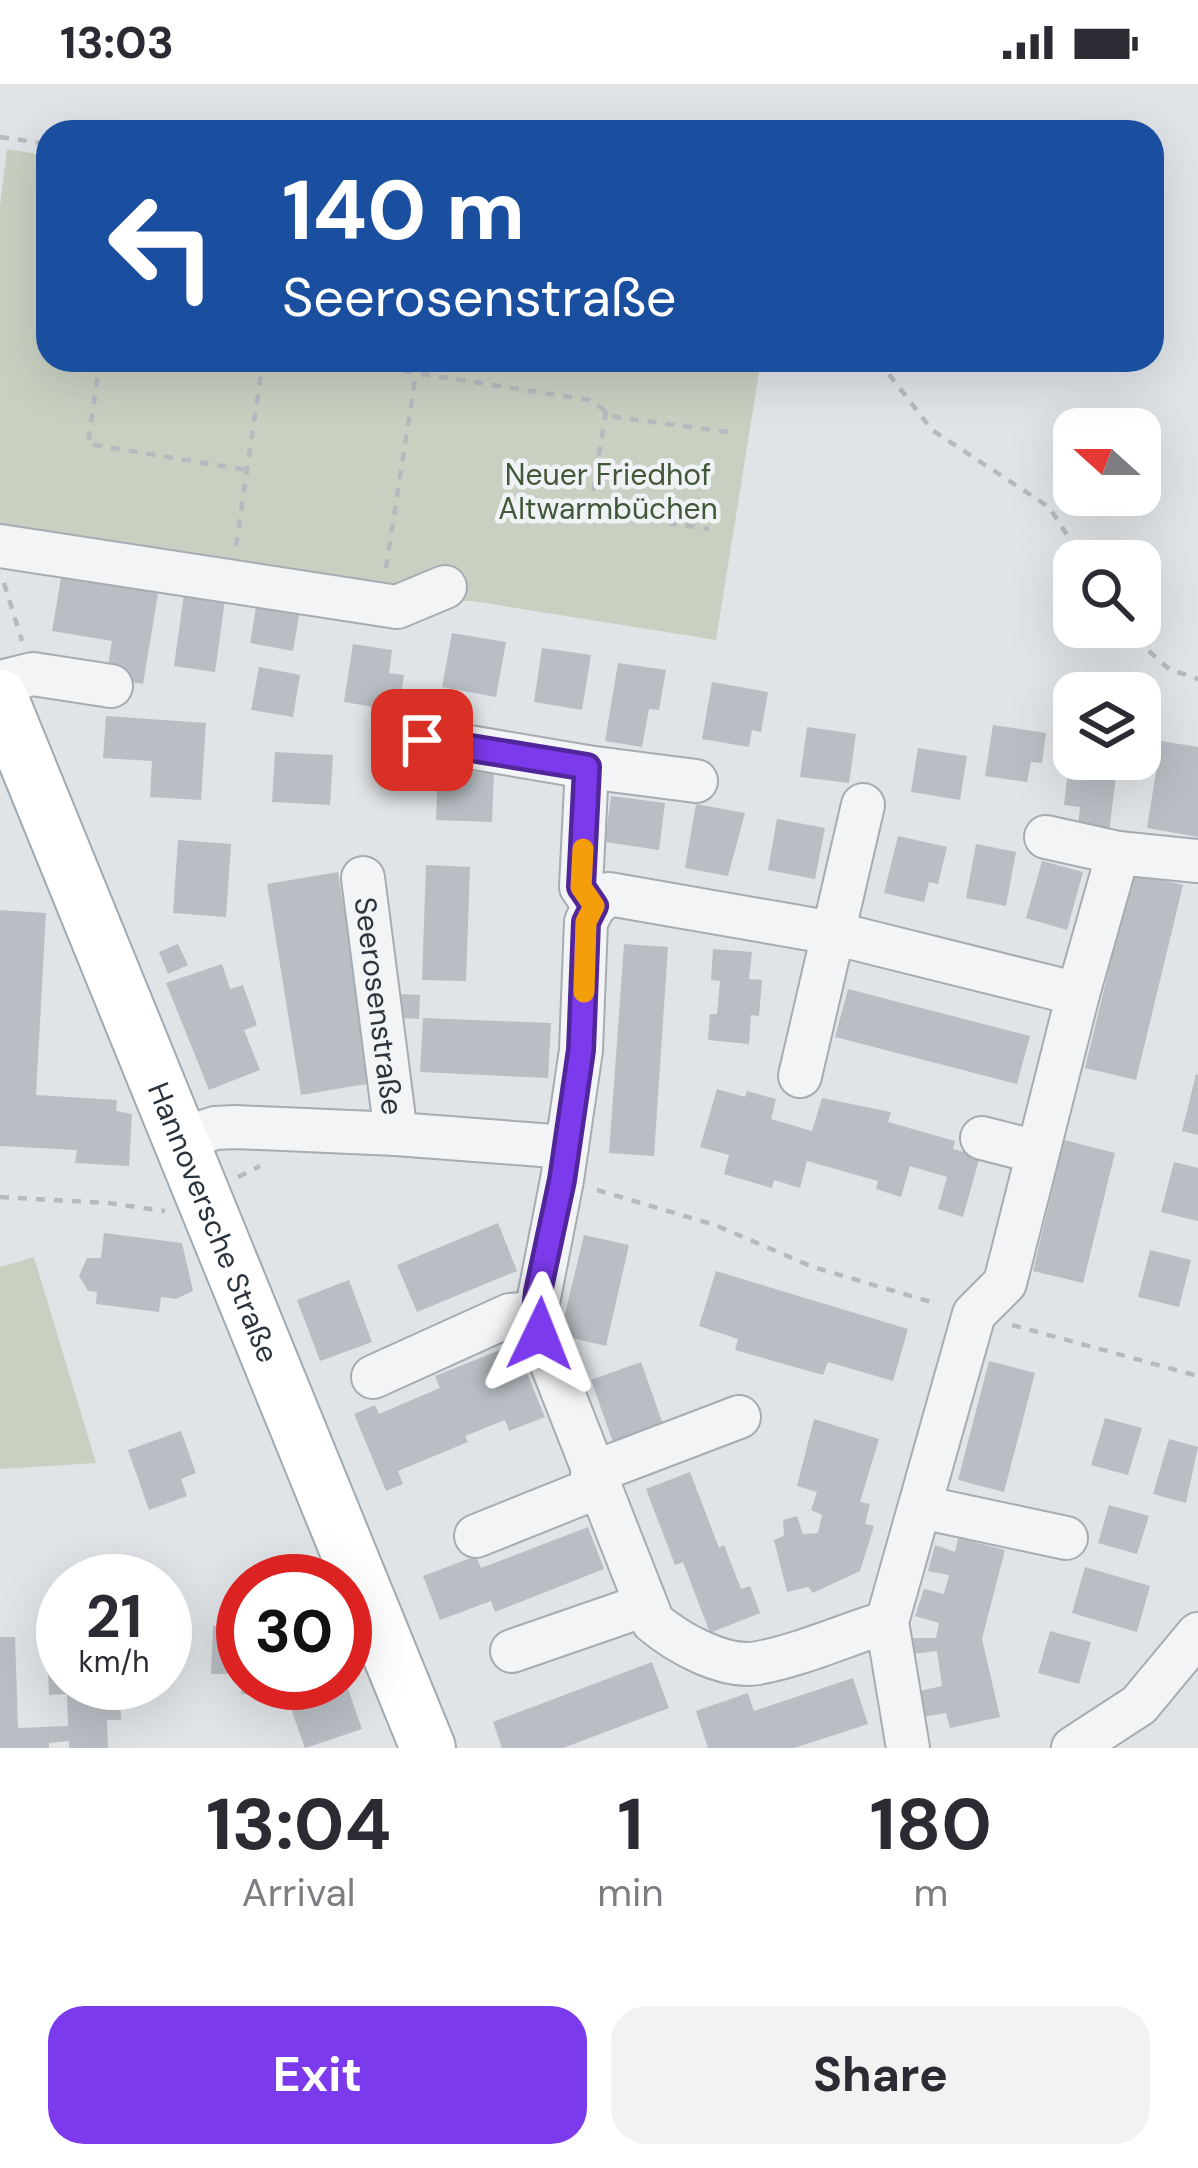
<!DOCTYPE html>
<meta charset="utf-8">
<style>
body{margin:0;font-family:"DM Sans",sans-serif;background:#f2f2f3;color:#2b2b33;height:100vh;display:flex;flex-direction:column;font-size:45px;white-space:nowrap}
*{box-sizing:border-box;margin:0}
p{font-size:39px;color:#7c7c81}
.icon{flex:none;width:66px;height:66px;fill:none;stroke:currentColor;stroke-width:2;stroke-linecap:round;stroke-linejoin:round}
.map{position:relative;height:1664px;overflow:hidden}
.panel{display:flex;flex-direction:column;background:#fff;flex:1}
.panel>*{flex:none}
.top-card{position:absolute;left:36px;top:36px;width:1128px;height:252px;border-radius:36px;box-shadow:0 12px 48px #0002;background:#1a4fa0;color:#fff;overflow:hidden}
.needle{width:78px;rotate:291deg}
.buttons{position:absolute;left:1053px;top:324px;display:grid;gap:24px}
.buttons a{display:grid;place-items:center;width:108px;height:108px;border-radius:24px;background:#fff;box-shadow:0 12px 48px #0002;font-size:60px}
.speed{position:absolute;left:36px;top:1470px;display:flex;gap:24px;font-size:60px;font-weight:700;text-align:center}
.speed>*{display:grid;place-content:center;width:156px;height:156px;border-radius:50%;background:#fff;box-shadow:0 12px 48px #0002;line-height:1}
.speed small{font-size:30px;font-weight:400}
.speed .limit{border:18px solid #d22;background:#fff;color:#111}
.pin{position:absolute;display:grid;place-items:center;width:102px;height:102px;color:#fff;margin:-51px;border-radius:24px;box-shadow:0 6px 18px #0006}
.me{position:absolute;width:132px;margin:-66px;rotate:2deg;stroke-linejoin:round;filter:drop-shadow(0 0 9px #0008)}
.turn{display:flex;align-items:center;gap:42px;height:252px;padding:0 48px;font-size:54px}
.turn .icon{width:156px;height:156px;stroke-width:2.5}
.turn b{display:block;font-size:84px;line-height:102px}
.eta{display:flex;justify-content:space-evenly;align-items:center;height:204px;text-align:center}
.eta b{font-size:72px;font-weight:700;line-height:84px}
.button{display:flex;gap:24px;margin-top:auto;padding:24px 48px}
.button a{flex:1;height:138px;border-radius:36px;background:#7c3aed;color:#fff;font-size:48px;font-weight:700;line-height:138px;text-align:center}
.button a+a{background:#f2f2f3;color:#2b2b33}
.status{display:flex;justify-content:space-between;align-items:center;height:84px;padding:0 60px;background:#fff;direction:ltr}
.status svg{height:33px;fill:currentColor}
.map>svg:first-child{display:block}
.green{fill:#c8d0c2}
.building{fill:#b8bec3}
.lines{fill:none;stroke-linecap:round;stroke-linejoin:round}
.minor-casing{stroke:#a6acb1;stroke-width:46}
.major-casing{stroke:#a1aab1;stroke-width:58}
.path{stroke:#b6babe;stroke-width:4.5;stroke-dasharray:9 9;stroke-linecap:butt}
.minor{stroke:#f2f4f6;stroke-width:42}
.major{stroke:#fff;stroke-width:54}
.route-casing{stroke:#51269a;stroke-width:30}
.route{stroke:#7c3aed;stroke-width:21}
.slow{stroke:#f59e0b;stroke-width:21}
.labels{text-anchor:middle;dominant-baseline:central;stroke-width:9;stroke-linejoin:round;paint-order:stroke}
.park-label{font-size:30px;fill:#435739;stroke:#eff3f5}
.street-label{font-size:30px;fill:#2b343d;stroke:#eff3f5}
</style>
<div class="status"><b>13:03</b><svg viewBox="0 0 49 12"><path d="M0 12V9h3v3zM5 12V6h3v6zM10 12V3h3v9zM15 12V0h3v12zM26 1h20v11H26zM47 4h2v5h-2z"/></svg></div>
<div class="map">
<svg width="1198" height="1664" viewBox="0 0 1198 1664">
<rect width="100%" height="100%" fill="#e0e4e7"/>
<g class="green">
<polygon points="7,65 48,72 48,276 761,276 716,556 472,517 395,517 0,447 0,122"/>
<polygon points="34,1173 96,1379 0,1385 0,1183"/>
</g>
<g class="building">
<polygon points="62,488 159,504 143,600 106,594 112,557 52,547"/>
<polygon points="184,510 225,516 215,588 174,582"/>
<polygon points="257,518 300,525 293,567 250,559"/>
<polygon points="452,549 506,558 496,613 442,603"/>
<polygon points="353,560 392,566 389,589 404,591 399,621 387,619 386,625 344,618"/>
<polygon points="542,564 591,571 582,626 534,618"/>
<polygon points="618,579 666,586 659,626 649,625 642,663 605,657"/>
<polygon points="259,583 300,591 293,633 251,626"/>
<polygon points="712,598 768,608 761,648 752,646 749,663 702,655"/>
<polygon points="106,632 206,639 201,716 150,713 152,677 103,674"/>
<polygon points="993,641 1046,649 1042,679 1031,678 1027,698 985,692"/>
<polygon points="807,643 856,650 849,699 800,693"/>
<polygon points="1161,657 1198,663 1198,753 1147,744"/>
<polygon points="1071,661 1074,675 1118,675 1108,757 1077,753 1080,723 1064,721"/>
<polygon points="918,664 967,672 960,716 911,708"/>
<polygon points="275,668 333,671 330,721 272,718"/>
<polygon points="438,686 494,689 492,738 436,736"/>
<polygon points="611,712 665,719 659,766 605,758"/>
<polygon points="696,720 745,729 728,792 685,784"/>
<polygon points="777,735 825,744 815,795 768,786"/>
<polygon points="898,752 947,763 938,800 929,798 924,818 884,809"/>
<polygon points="178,756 231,760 226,833 173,829"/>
<polygon points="976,760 1016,768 1006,822 966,814"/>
<polygon points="1042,777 1083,788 1067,846 1026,834"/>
<polygon points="426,781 470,783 466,897 422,896"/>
<polygon points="338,788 372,999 301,1011 267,800"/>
<polygon points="1133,789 1183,801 1136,996 1085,984 1117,852 1115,848 1119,845"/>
<polygon points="0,826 46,829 36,1011 117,1016 116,1027 132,1030 129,1082 75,1079 77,1066 0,1062"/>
<polygon points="178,860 188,881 168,890 159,868"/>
<polygon points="624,860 668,863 654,1072 609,1069"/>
<polygon points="713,865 752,868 749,895 762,896 759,932 751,931 749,960 708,956 710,930 717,930 720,897 711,896"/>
<polygon points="222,880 230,905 243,901 257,941 244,946 260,986 209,1006 166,899"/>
<polygon points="848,905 1030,952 1017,1000 835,953"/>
<polygon points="400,910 420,911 419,935 400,934"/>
<polygon points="423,934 551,939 548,994 420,988"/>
<polygon points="1196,990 1198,991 1198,1051 1182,1047"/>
<polygon points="717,1005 745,1013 747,1007 776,1015 771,1035 812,1047 822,1014 891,1028 888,1038 955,1057 953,1065 980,1072 963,1133 938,1125 947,1093 910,1082 901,1113 876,1105 878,1097 807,1077 800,1104 774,1096 772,1104 724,1090 729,1071 700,1063"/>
<polygon points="1064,1056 1115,1069 1083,1199 1033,1187"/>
<polygon points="1174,1078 1198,1084 1198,1137 1161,1128"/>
<polygon points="498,1139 517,1187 417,1228 397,1181"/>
<polygon points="104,1149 182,1159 193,1207 176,1215 161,1213 159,1228 96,1220 97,1208 88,1207 79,1192 87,1174 101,1174"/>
<polygon points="584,1151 629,1161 606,1262 560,1251"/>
<polygon points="1150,1166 1191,1176 1179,1223 1138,1213"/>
<polygon points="716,1187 908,1245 893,1297 828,1278 823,1291 735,1266 738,1255 699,1242"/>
<polygon points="349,1196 372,1258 320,1277 297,1216"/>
<polygon points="515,1260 545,1333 509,1347 505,1336 465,1352 468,1358 398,1387 403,1400 386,1407 354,1330 375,1321 379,1330 440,1304 435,1292"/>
<polygon points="989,1277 1035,1289 1004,1408 958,1396"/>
<polygon points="641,1278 664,1343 614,1361 591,1296"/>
<polygon points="1105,1334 1142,1344 1128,1391 1091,1381"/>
<polygon points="814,1335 879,1355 860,1418 870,1420 865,1440 874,1442 860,1487 813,1509 808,1503 787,1508 774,1456 784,1452 783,1436 797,1432 803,1450 818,1449 822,1431 811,1426 817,1408 797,1402"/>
<polygon points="181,1347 196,1389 181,1395 187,1412 149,1426 128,1366"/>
<polygon points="1169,1355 1198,1363 1186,1419 1153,1410"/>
<polygon points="690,1388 719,1464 724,1461 741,1505 750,1502 760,1529 710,1549 683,1478 675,1481 646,1405"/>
<polygon points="1109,1421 1149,1432 1137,1470 1098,1459"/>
<polygon points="588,1443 604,1485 495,1528 491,1517 440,1536 423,1492 476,1472 481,1484"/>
<polygon points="958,1454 1005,1466 982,1555 1000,1633 950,1644 946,1629 923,1633 919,1607 942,1602 937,1567 912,1570 910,1554 936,1554 939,1539 915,1532 924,1505 944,1510 949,1491 928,1487 935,1461 955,1468"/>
<polygon points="1085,1483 1150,1502 1137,1548 1072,1529"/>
<polygon points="213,1542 243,1544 243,1590 211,1590"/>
<polygon points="1050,1547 1091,1558 1079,1600 1038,1589"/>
<polygon points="0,1553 15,1553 18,1644 68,1642 67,1610 49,1611 48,1582 63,1581 63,1599 87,1599 88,1608 120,1607 121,1636 107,1636 108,1664 69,1664 69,1657 49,1659 49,1664 0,1664"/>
<polygon points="652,1578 669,1624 563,1664 502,1664 493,1638"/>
<polygon points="853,1594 868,1640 794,1664 708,1664 696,1627 748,1609 754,1627"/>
<polygon points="241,1599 327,1599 326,1609 347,1602 362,1645 305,1664 286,1611 241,1610"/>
</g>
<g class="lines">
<defs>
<g id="minor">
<polyline points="0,462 397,523 445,503"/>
<polyline points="0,598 33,590 111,602"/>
<polyline points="422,655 587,683"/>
<polyline points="1046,753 1118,769 1078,910"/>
<polyline points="1118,769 1198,777"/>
<path id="s1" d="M363 794 396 1050"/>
<polyline points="594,822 581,803 587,683 696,697"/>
<polyline points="800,992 863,721"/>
<polyline points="982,1054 1037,1068"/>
<polyline points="182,1055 215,1044 235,1043 396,1050 567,1063"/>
<polyline points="373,1293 510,1231 536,1229"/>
<polyline points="592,1389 739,1333"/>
<polyline points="921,1423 1066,1454"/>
<polyline points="476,1452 598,1403"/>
<path d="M887 1538C845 1551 801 1571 758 1579 724 1585 678 1559 653 1538L540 1250 536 1229 562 1096 581 966 586 838 594 822 609 810 833 849 1078 910 1005 1199 974 1230 887 1538 908 1664"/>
<polyline points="512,1567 645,1521"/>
<polyline points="1073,1664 1139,1621 1198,1550"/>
</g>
<g id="major">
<path id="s2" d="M0 613 428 1664"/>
</g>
</defs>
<use href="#minor" class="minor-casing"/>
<use href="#major" class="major-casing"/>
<g class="path">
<polyline points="0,53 48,60"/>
<polyline points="100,276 88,360 247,386"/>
<polyline points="332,276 589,316 615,333 728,348"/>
<polyline points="878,276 932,346 1049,423 1084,477"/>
<polyline points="606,327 590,427 709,445"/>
<polyline points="236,462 263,276"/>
<polyline points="386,484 418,276"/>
<polyline points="4,499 22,557"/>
<polyline points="1122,543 1169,585 1198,595"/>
<polyline points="238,1093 260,1082"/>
<polyline points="597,1106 715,1141 813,1183 938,1220"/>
<polyline points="0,1113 108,1119 165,1127"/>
<polyline points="1012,1241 1198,1292"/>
</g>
<use href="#minor" class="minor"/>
<use href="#major" class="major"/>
</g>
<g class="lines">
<defs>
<polyline id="route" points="422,656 587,683 581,803 594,822 586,838 581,966 562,1096 538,1208 536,1228 540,1250"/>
</defs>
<use href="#route" class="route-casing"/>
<use href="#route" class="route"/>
<polyline class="slow" points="583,765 581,803 594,822 586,838 584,908"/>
</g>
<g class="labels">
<g class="park-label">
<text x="608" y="390">Neuer Friedhof<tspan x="608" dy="34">Altwarmbüchen</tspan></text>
</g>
<g class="street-label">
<text stroke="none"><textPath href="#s1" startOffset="129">Seerosenstraße</textPath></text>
<text stroke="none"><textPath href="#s2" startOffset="567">Hannoversche Straße</textPath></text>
</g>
</g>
</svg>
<div class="buttons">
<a><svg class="needle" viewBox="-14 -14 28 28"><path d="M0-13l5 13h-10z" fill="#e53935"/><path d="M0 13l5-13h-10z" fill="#7c7c81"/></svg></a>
<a><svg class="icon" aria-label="search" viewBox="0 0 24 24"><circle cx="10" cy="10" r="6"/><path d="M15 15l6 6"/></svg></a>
<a><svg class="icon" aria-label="layers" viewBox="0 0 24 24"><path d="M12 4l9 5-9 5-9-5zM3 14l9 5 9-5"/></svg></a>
</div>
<div class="speed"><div>21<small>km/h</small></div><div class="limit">30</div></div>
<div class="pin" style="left:422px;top:656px;background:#d93025"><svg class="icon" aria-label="arrive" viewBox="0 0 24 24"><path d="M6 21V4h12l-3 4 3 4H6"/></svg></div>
<svg class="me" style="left:540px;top:1250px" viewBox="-20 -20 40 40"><path d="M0-17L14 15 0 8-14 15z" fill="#7c3aed" stroke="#fff" stroke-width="4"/></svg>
<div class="top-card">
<div class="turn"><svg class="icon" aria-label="left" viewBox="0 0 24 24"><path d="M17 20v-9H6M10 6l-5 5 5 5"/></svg><div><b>140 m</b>Seerosenstraße</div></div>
</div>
</div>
<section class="panel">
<div class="eta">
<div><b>13:04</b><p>Arrival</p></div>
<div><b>1</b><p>min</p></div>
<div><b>180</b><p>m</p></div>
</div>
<div class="button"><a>Exit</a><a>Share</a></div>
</section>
